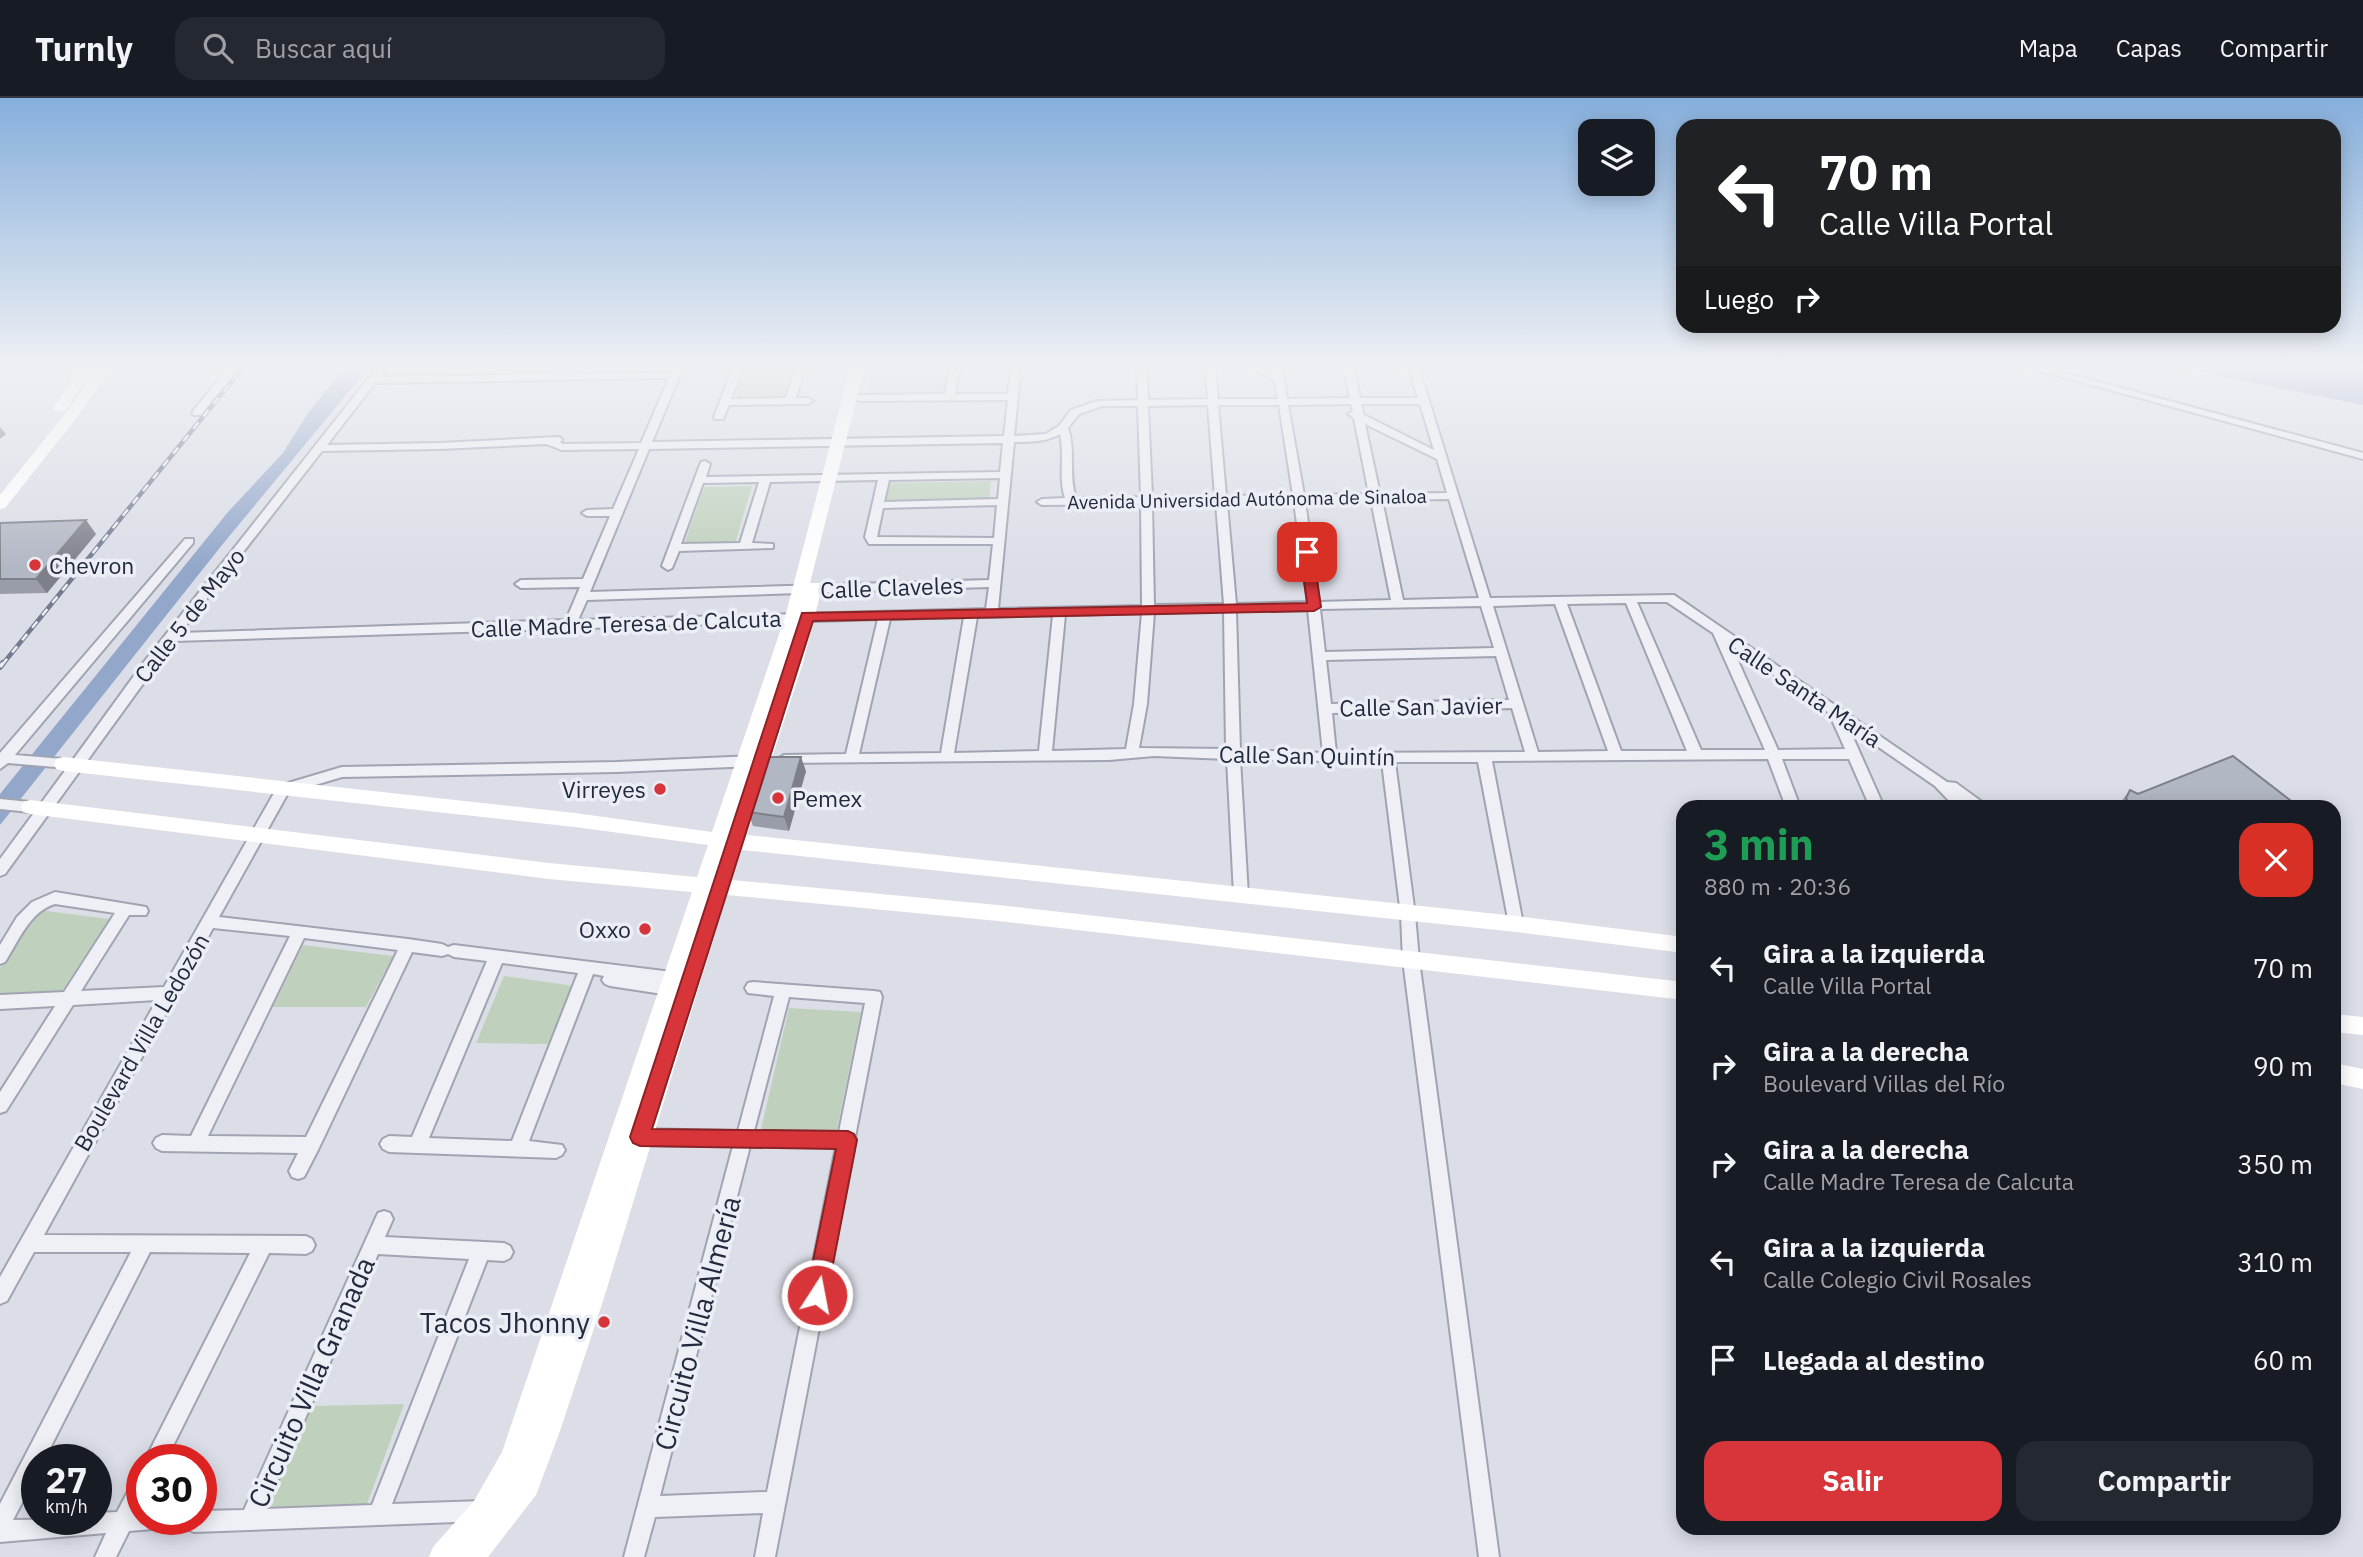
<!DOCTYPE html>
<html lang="es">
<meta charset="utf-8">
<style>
body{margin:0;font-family:"IBM Plex Sans",sans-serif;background:#242831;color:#f1f3f6;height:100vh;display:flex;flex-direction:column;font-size:26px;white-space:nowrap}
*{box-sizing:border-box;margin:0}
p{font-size:23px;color:#9ea1a6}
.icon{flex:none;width:38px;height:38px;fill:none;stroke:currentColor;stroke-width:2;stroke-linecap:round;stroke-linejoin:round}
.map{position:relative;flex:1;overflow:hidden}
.drawer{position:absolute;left:1676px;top:702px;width:665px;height:735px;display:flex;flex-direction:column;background:#171b24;border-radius:21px;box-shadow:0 4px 18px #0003}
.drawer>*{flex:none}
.top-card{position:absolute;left:1676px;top:21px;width:665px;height:214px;border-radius:21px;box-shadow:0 4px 18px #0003;background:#202124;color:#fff;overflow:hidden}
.controls{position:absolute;left:1578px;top:21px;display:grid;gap:14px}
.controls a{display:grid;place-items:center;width:77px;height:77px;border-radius:14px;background:#171b24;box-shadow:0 4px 18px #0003;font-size:35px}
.speed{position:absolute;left:21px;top:1346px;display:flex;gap:14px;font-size:35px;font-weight:700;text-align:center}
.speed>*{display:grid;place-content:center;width:91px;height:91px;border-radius:50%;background:#171b24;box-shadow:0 4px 18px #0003;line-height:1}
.speed small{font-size:18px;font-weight:400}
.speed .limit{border:10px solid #d22;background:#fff;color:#111}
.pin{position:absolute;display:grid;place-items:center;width:60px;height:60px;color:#fff;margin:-30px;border-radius:14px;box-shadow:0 4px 10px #0006}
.me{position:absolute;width:77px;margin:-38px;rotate:11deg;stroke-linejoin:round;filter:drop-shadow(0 0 5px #0008)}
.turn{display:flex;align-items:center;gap:24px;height:147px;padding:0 28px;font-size:32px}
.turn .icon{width:91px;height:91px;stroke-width:2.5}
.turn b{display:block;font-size:49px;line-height:60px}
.then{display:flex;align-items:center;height:66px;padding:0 28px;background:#0003;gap:14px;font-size:26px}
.round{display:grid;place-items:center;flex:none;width:74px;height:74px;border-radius:21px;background:#242831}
.head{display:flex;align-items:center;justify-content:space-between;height:119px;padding:0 28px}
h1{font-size:42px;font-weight:700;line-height:52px;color:#1e9e55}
.primary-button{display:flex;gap:14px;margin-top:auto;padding:14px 28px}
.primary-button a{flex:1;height:80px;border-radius:21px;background:#d73539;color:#fff;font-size:28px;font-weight:700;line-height:80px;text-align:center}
.primary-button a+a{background:#242831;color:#f1f3f6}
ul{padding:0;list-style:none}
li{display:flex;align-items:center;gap:21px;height:98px;padding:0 28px}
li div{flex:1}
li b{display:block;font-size:26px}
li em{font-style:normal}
header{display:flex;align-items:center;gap:42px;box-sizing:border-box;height:98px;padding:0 35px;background:#171b24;border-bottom:2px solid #363941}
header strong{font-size:33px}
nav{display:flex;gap:38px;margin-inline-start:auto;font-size:24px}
.search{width:490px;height:63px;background:#242831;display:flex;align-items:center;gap:18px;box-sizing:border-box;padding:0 24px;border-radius:21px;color:#9ea1a6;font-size:26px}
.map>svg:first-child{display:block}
.built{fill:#c9cdd9}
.green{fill:#bfd1bc}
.water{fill:#93a7ca}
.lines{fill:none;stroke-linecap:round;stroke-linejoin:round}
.street-casing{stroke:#a0a4b1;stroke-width:4}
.street{fill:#eef0f5;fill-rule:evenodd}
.secondary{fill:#fff;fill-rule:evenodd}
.rail-far1-casing{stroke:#747b91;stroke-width:4.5}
.rail-casing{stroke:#747b91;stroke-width:6}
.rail-far1{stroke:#ebeef5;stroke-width:2.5;stroke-dasharray:8;stroke-linecap:butt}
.rail{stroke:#ebeef5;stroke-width:3.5;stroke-dasharray:10;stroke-linecap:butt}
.wall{fill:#999da9}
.shaded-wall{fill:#7d8089}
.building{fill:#b2b7c4;stroke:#7d8089;stroke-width:2}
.route{fill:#d73539;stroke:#8c2225;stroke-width:2}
.poi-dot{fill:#d73539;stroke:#ebeef5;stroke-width:2.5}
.labels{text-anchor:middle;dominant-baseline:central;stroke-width:7;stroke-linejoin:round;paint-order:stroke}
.far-street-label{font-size:19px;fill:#242a3e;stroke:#ebeef5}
.poi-label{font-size:23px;fill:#242a3e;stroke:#ebeef5;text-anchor:start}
.street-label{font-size:23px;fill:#242a3e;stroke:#ebeef5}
.near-poi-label{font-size:28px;fill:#242a3e;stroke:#ebeef5;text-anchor:end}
.near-street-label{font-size:28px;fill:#242a3e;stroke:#ebeef5}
</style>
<header>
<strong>Turnly</strong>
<div class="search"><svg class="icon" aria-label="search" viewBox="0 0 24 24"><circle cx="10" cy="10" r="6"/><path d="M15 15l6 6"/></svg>Buscar aquí</div>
<nav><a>Mapa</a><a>Capas</a><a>Compartir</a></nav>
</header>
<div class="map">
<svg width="2363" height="1459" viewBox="0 0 2363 1459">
<rect width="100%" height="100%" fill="#dbdee7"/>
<polygon class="built" points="874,267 948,267 944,298 867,297"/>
<g class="green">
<polygon points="745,267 791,267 783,301 735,304"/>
<polygon points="991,383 989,403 880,405 884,385"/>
<polygon points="752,388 735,446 684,447 704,389"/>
<polygon points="39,812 109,821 60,896 0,900 0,870"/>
<polygon points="303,847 393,858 366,909 273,909"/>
<polygon points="504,878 574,888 551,946 476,945"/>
<polygon points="789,910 861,914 836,1036 760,1036"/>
<polygon points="404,1306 364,1414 261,1418 310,1308"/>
</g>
<g class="water">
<polygon points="347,267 371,267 222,447 0,727 0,696 228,414 283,355 308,315"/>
<polygon points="2176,267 2363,267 2363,307 2223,279"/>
</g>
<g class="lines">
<defs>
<g id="street">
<polygon points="231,267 241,267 201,317 193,317 193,313"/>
<path d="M379 267H389L380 279 671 274 674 267H684L652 344 1004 338 1008 302 859 303 854 300 859 297 945 296 950 267H960L955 296H1008L1011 267H1021L1014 338 1046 336 1059 328 1071 312 1097 303 1138 302 1137 267H1147L1148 302 1208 301 1205 267H1215L1218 301H1278L1275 283 1246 267H1258L1273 275 1272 267H1282L1287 301 1350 300 1343 267H1353L1360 300H1418L1408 267H1418L1490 500 1674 497 1947 684 1956 685 1989 709H1955L1935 688 1848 628 1884 709H1870L1849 661H1782L1800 709H1786L1768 661 1492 663 1523 826 1521 830H1511L1509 826 1478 664H1395L1415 817 1419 862 1499 1459H1479L1403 862 1401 817 1382 664 1240 661 1248 797 1246 801H1236L1234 797 1227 661 1154 658 1109 662 779 665 777 662 784 657 846 656 878 521 174 543 5 776 0 778V761L67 670 8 665 0 671V655L185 441H193V445L15 657 63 661 70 666 144 564ZM669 280 641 345 563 346 560 344 562 342 561 340 557 339 439 345 327 347 375 285ZM1351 306 1353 313 1348 316 1354 320 1369 396 1304 397 1288 307ZM1361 306H1420L1434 352 1364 317ZM1208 307 1215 398 1152 399 1148 308ZM1218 307H1279L1293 397 1226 398ZM1102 308H1138L1141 399 1076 400C1068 377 1076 353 1068 330L1079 316ZM1365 326 1437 361 1447 395 1380 396ZM1060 336C1065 357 1058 380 1065 400L1042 401 1037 404 1042 407 1141 406 1142 508 998 511 1014 344C1030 344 1046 344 1060 336ZM1003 345 1000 374 706 379 710 366 705 363 701 364 662 468 668 472 672 470 679 453 773 450V446L752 445 770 384 878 382 865 439 869 446H993L989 482 590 494 649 351ZM546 346 562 352 639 351 613 411 587 412 582 415 587 418H610L583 481 521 482 515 486 521 490 580 489 566 522 180 535 322 353 439 351ZM1000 380 998 401 884 404 889 382ZM759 384 740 445 681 446 703 385ZM1449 401 1479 500 1403 502 1382 402ZM1371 402 1391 502 1319 504 1305 403ZM1294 404 1308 504 1236 506 1227 405ZM1216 405 1224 506 1154 507 1152 406ZM997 407 994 440 877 439 883 410ZM989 489 986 511 578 522 587 502ZM1637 504H1667L1713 535 1765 652H1701ZM1626 505 1687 653H1621L1567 506ZM1555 506 1608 653 1538 654 1493 508ZM1481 508 1494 550 1325 554 1320 511ZM1308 512 1323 655 1240 652 1236 513ZM1224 513 1226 651 1139 650 1147 606 1154 515ZM1142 515 1134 606 1126 651 1052 653 1065 517ZM1053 517 1039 653 954 655 977 519ZM964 519 941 655 859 656 890 521ZM1731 547 1829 615 1845 651 1778 652ZM1496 558 1509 602 1331 606 1326 562ZM1512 610 1525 654 1336 655 1332 615Z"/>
<polygon points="734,267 744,267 731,301 786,300 796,267 806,267 796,300 808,300 813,303 808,306 729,307 723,321 715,321 714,319"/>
<polygon points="2019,267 2035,267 2363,355 2363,361"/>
<path d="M753 658 760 663 753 668 617 674 342 679 288 695 219 819 408 841 442 846 448 849 454 847 680 875 685 877 688 881 685 885 681 887 684 892 682 897 676 898 610 888 605 886 602 882 604 878 593 876 529 1043 562 1047 565 1052 562 1057 556 1060 389 1054 383 1051 380 1046 383 1041 389 1038 412 1039 487 863 454 859 448 856 442 858 412 854 318 1052 304 1079 298 1081 292 1079 289 1073 298 1055 162 1053 156 1050 153 1045 156 1040 162 1037 191 1038 290 838 213 830 44 1137 306 1138 312 1141 315 1147 312 1153 306 1156 269 1155 166 1362H145L250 1155 150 1154 44 1362H37V1376L13 1422 96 1421V1415L117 1414 135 1380 142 1377V1421H163L160 1428 153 1431 129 1433 116 1459H95L106 1435 0 1444V1406L131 1154H34L7 1203 0 1206V1179L157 902 73 907 6 1013 0 1015V994L55 908 0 911V897L64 894 115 815 55 806C30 813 18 844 5 864L0 866V847L17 819 32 804 55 794 146 809 148 813 146 817H129L81 893 164 889 278 688 342 669 617 664ZM304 840 398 852 306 1039 208 1038ZM502 865 578 875 512 1043 429 1040Z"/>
<polygon points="0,701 30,704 37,709 30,714 0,711"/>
<path d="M753 884 874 893 880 894 882 899 855 1039 856 1042 854 1048 775 1459H755L763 1415 655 1419 644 1459H624L733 1048 635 1047 629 1044 627 1039 629 1034 635 1031 738 1033 774 898 748 895 745 890 748 885ZM789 899 865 905 839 1034 754 1033ZM750 1048 836 1049 767 1394 660 1398Z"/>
<path d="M384 1113 390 1115 393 1121 385 1139 504 1145 510 1148 513 1154 510 1160 504 1163 487 1162 392 1406 483 1403 490 1406 493 1413 490 1420 483 1423 194 1434 187 1431 185 1421H201V1413L244 1412 378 1115ZM378 1156 469 1161 372 1407 265 1411Z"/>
</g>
</defs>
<use href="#street" class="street-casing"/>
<use href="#street" class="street"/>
<g class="secondary">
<polygon points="82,267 96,267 65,313 55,313 53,310"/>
<polygon points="99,267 113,267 78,318 5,410 0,411 0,397 68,312"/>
<polygon points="851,267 865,267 810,485 820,485 822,489 803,565 747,737 1516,818 1684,839 1684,855 1516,834 742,752 732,782 998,807 1684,884 1684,902 998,823 727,797 603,1203 560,1333 536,1397 488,1459 429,1459 433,1449 474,1403 502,1354 692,794 549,781 30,716 23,714 21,709 23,704 30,702 549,765 697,779 708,747 575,729 63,673 56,671 54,666 56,661 63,659 575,715 712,734 785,519"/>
<polygon points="2334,916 2363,919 2363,937 2334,934"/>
<polygon points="2334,965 2363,971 2363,991 2334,985"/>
</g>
<defs>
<polyline id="rail-far1" points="2,567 245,267"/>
<polyline id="rail" points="0,569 3,565"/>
</defs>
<use href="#rail-far1" class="rail-far1-casing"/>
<use href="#rail" class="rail-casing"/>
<use href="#rail-far1" class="rail-far1"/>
<use href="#rail" class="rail"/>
</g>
<g class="wall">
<polygon points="0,425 96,436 47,495 0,496"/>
<polygon points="806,673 789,733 753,728 748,714"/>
<polygon points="2130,692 2138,696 2293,709 2117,709"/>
</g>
<g class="shaded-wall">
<polygon points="0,329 6,336 0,341"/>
<polygon points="86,422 96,436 47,495 36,481"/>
<polygon points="801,659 806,673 789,733 784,719"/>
</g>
<g class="building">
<polygon points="86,422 36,481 0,481 0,425"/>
<polygon points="2233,658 2295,706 2288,709 2145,709 2142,706 2140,709 2131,709 2126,700 2130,692 2138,696"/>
<polygon points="766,659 801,659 784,719 748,714"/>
</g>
<linearGradient id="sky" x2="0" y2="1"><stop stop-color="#86afdc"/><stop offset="0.57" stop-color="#eff0f4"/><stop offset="1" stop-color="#eff0f4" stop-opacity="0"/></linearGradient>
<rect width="2363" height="471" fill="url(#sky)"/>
<polygon class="route" points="1307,450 1313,454 1321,509 1314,513 813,523 652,1031 848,1033 854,1036 857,1042 827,1197 824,1204 817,1207 809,1204 806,1197 836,1051 640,1048 633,1045 630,1039 802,515 1307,505 1300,454"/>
<g class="poi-dot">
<circle cx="35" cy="467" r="7"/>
<circle cx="660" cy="691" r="7"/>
<circle cx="778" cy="700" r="7"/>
<circle cx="645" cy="831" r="7"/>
<circle cx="604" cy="1224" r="7"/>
</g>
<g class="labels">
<g class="far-street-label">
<text transform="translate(1247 401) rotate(-1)">Avenida Universidad Autónoma de Sinaloa</text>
</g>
<g class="poi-label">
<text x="49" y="467">Chevron</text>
<text x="646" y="691" text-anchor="end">Virreyes</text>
<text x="792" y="700">Pemex</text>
<text x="631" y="831" text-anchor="end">Oxxo</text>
</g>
<g class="street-label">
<text transform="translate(892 489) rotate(-2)">Calle Claveles</text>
<text transform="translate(189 517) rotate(-52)">Calle 5 de Mayo</text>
<text transform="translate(626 525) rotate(-2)">Calle Madre Teresa de Calcuta</text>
<text transform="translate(1805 593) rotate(34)">Calle Santa María</text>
<text transform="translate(1421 608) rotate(-1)">Calle San Javier</text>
<text transform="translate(1307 657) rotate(1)">Calle San Quintín</text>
<text transform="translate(141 944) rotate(-60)">Boulevard Villa Ledozón</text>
</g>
<g class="near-poi-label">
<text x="590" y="1224">Tacos Jhonny</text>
</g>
<g class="near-street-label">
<text transform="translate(697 1225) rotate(-75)">Circuito Villa Almería</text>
<text transform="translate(311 1284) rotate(-66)">Circuito Villa Granada</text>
</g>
</g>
</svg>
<div class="controls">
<a><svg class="icon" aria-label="layers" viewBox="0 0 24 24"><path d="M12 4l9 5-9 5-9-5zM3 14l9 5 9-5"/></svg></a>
</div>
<div class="speed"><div>27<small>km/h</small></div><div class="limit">30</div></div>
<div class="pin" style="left:1307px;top:454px;background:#d93025"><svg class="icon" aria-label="arrive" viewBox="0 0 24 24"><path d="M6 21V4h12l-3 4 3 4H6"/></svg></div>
<svg class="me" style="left:817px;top:1197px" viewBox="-20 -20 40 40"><circle r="17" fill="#d73539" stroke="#fff" stroke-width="3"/><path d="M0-11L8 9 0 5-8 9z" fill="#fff"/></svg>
<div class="top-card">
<div class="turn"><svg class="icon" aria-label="left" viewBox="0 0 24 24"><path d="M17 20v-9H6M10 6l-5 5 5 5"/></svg><div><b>70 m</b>Calle Villa Portal</div></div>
<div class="then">Luego<svg class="icon" aria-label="right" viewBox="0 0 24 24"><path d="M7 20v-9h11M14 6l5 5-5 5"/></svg></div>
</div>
<section class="drawer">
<div class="head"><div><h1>3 min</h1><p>880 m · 20:36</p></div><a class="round" style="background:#d93025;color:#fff"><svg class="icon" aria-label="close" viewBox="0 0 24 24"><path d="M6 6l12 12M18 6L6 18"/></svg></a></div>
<ul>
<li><svg class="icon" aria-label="left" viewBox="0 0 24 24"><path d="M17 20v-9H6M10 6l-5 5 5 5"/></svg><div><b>Gira a la izquierda</b><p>Calle Villa Portal</p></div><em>70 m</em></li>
<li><svg class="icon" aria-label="right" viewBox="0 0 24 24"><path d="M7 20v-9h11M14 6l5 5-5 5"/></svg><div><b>Gira a la derecha</b><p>Boulevard Villas del Río</p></div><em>90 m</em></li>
<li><svg class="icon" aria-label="right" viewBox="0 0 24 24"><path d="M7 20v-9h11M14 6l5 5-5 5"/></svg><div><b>Gira a la derecha</b><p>Calle Madre Teresa de Calcuta</p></div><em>350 m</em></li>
<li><svg class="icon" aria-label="left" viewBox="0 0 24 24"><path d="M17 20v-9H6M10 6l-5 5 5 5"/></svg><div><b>Gira a la izquierda</b><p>Calle Colegio Civil Rosales</p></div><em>310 m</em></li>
<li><svg class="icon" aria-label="arrive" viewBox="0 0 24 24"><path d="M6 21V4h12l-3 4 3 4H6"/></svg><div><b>Llegada al destino</b></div><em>60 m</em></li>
</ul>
<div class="primary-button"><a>Salir</a><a>Compartir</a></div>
</section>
</div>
